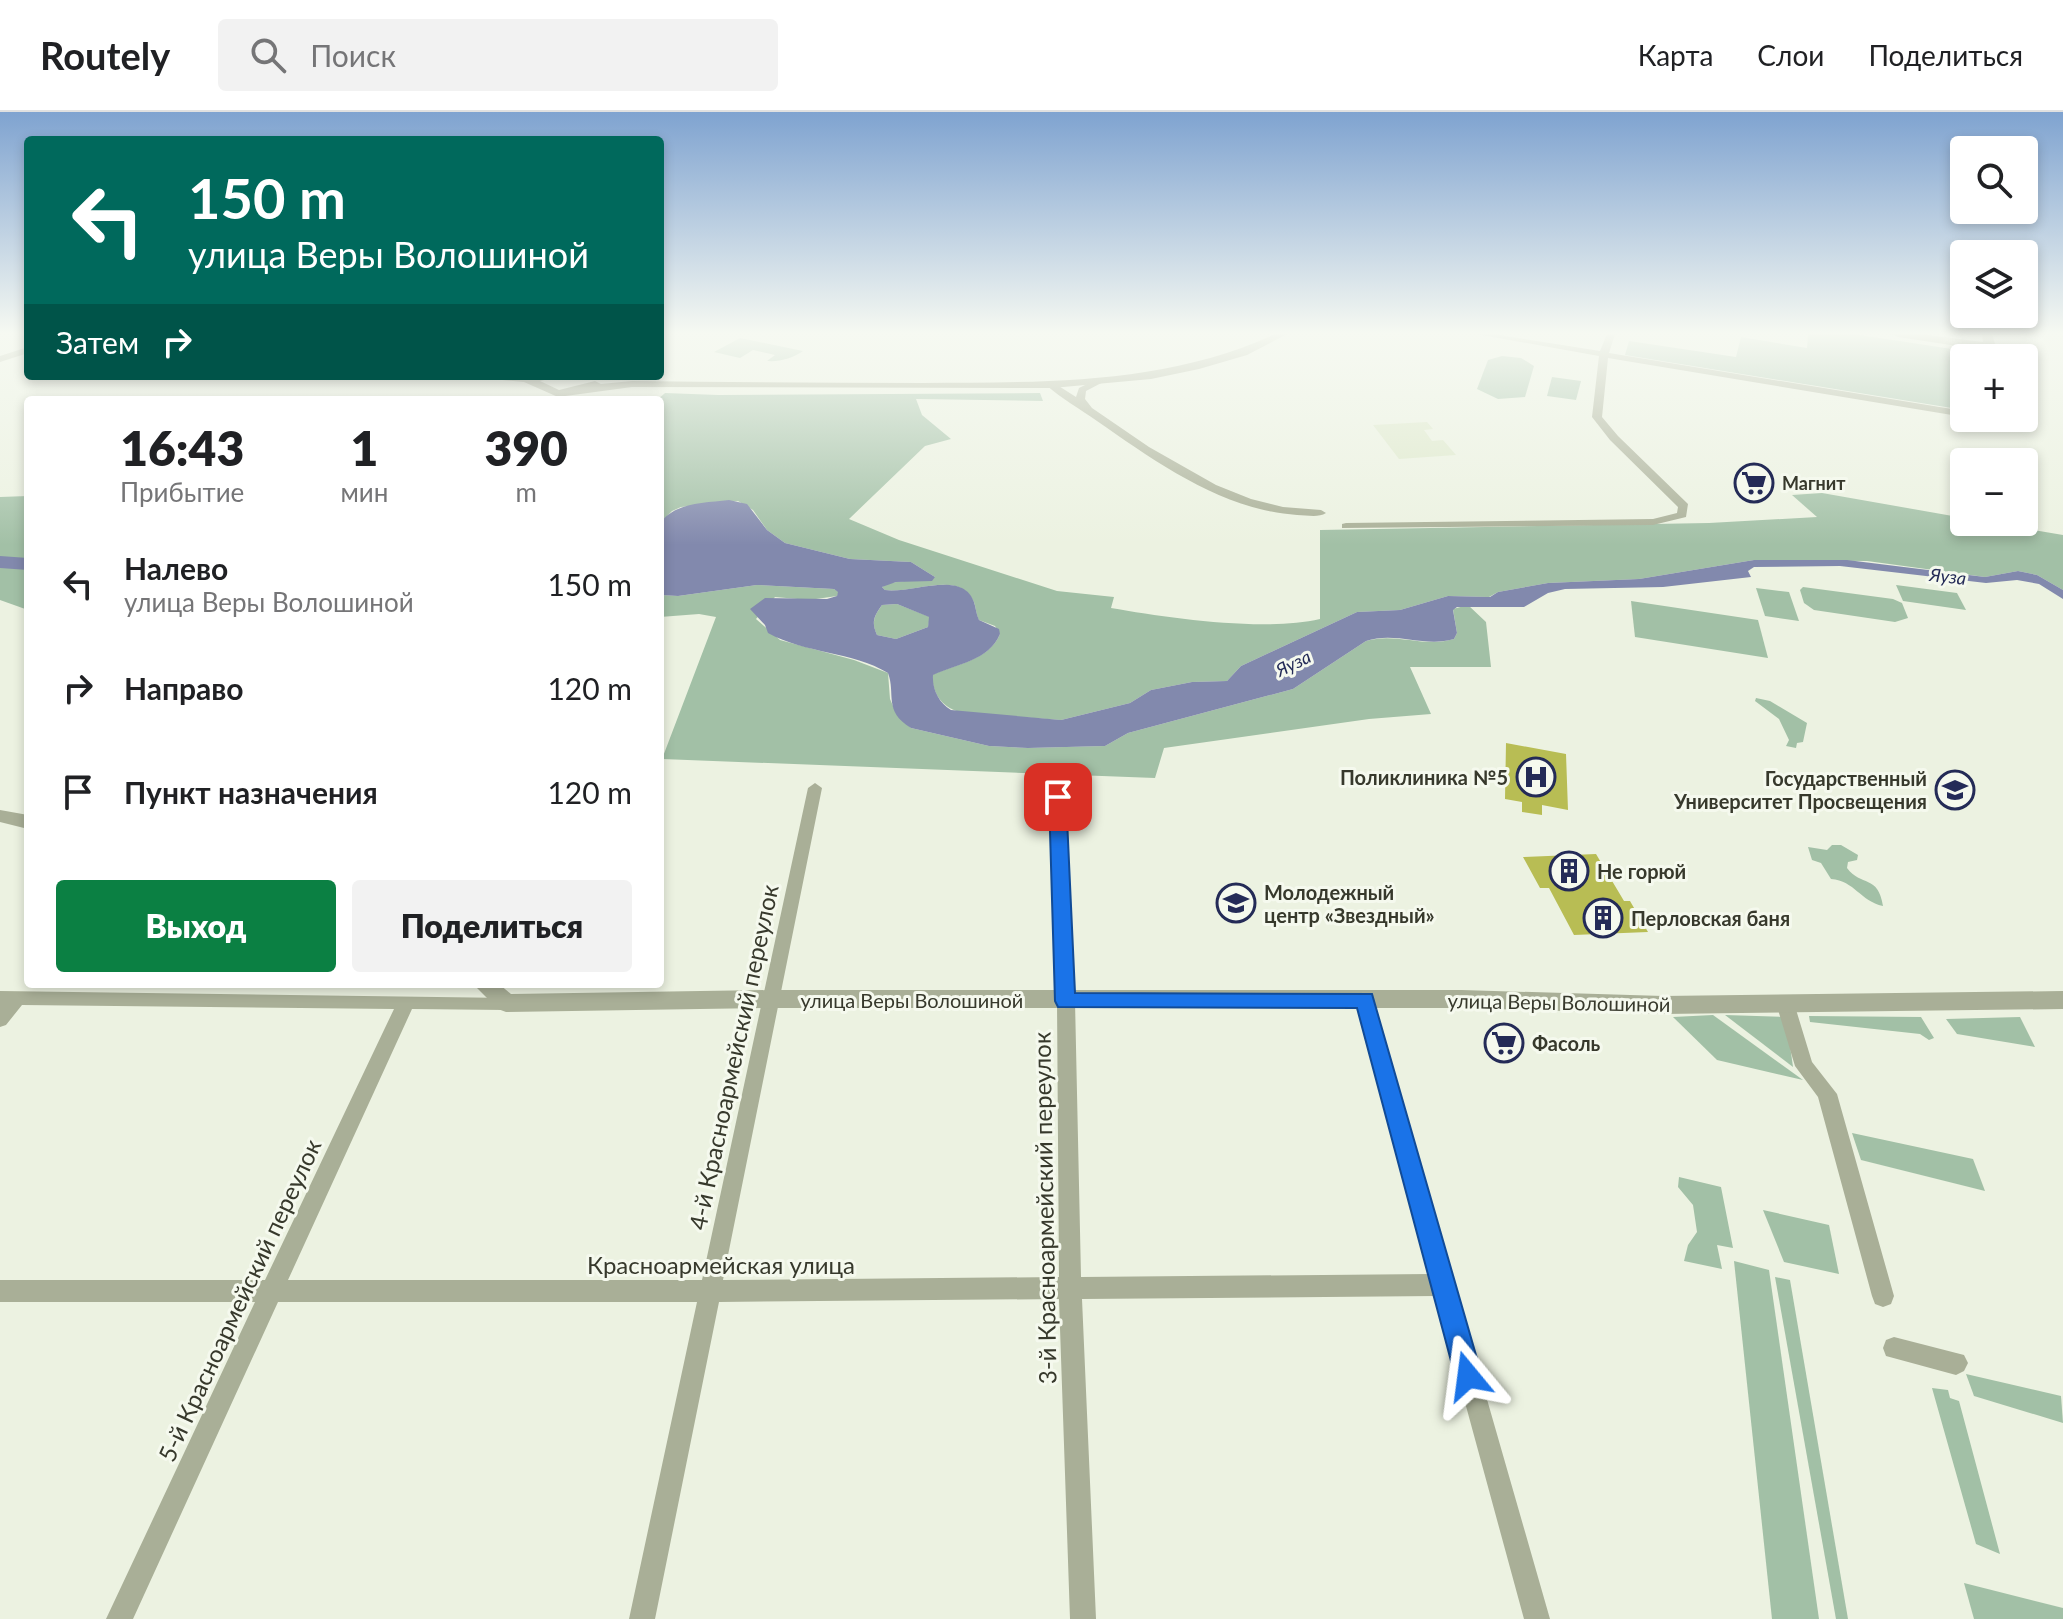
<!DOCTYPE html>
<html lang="ru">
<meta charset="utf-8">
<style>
body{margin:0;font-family:Lato,sans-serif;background:#f2f2f2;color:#202124;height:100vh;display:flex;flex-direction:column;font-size:30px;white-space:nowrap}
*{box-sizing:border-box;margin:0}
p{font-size:26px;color:#757577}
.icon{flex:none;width:44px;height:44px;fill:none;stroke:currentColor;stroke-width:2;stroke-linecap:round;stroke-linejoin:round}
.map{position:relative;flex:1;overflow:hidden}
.drawer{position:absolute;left:24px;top:284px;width:640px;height:592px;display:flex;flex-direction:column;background:#fff;border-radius:8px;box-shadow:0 4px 12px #0003}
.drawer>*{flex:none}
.guide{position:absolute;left:24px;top:24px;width:640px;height:244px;border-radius:8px;box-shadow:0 4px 12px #0003;background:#00695c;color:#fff;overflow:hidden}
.controls{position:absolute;left:1950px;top:24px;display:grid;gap:16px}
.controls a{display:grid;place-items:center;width:88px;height:88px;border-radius:8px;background:#fff;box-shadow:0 4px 12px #0003;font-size:40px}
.pin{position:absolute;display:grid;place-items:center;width:68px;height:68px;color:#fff;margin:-34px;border-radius:16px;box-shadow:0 4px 12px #0006}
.me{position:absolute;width:88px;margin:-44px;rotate:344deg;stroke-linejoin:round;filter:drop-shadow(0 0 6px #0008)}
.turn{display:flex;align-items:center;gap:28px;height:168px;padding:0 32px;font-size:36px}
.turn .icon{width:104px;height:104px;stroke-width:2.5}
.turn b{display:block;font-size:56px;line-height:68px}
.then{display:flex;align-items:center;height:76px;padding:0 32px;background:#0003;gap:16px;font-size:30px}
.eta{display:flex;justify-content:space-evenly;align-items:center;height:136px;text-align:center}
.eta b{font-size:48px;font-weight:800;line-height:56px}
.cta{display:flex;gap:16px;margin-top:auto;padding:16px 32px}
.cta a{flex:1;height:92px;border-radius:8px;background:#0b8043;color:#fff;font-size:32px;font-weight:800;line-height:92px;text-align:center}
.cta a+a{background:#f2f2f2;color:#202124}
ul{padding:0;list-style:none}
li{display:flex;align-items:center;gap:24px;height:104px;padding:0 32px}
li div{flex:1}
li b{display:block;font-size:30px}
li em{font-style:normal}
header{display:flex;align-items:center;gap:48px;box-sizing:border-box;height:112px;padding:0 40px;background:#fff;border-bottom:2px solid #e0e0e0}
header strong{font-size:38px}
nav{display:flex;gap:44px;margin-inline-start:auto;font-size:28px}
.search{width:560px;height:72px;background:#f2f2f2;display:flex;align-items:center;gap:20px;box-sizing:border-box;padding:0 28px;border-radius:8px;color:#757577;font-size:30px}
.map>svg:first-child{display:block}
.green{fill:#a2c0a6}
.plaza{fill:#dde8ca}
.water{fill:#8289ad;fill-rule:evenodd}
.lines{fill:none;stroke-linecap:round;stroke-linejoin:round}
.river{fill:#8289ad;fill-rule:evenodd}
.building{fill:#b8bd54}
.minor{fill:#a9af97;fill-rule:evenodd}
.tertiary{fill:#a9af97;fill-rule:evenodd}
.secondary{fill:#989d7f;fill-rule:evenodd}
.route{fill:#1a73e8;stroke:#114b97;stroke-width:2}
.labels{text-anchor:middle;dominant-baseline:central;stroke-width:6;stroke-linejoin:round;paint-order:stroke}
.far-poi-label{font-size:18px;font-weight:bold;fill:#37392c;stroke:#f5f9ee;text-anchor:start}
.far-water-label{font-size:18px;font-style:italic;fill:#242b57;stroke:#f5f9ee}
.poi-label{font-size:20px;font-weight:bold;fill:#37392c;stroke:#f5f9ee;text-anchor:start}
.street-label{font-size:20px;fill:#37392c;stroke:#f5f9ee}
.near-street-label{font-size:24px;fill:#37392c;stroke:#f5f9ee}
</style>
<header>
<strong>Routely</strong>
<div class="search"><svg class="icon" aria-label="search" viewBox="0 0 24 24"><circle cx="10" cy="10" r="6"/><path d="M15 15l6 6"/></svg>Поиск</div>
<nav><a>Карта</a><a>Слои</a><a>Поделиться</a></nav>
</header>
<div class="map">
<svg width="2063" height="1507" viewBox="0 0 2063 1507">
<rect width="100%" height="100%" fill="#ecf2e1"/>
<g class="green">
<polygon points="1808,222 1853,222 1965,239 1964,298 1625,243 1629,229 1736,245 1741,225 1807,236"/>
<path d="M740 226 803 239C793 246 780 250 767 249L775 243 753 238 740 246 714 240Z"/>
<polygon points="1502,244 1521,246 1534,254 1525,285 1498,287 1477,277 1488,248"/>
<polygon points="1552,265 1581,269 1576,288 1547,284"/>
<path d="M665 281 718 283 1040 281 1043 289 916 287 922 303 951 327 925 334 849 407 899 428 1057 479 1114 485 1111 496C1169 506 1263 520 1320 507V418L1709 411 1817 405 1792 383 1822 381 1964 406V410H1988L2063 423V478L2037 463 2018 459 1985 465 1867 449 1754 448 1639 467 1548 471 1498 480 1489 485 1448 484 1400 498 1357 500 1241 554 1227 569 1192 570 1151 578 1130 591 1061 608 963 601C943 596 933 584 932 563 955 552 989 549 1000 522L995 514 979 508C976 503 976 495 974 490 960 457 913 482 885 478L882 475 889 471 935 465 911 450 850 447 785 431 767 418 753 398 738 389 681 395 672 399 660 411V288H657Z"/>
<polygon points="28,384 28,498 0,488 0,385"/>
<path d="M757 473 834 477 839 480 837 484 809 488 775 485 756 507 780 528 854 548 888 561 890 587 896 601 911 616 989 634 1028 636 1105 634 1128 621 1293 577 1366 529C1395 520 1424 536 1454 527L1457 521 1453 497 1468 493 1486 510 1491 555H1410L1431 602 1369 607 1164 636 1155 666 662 647 716 505 699 502 660 505V483L678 484Z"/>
<polygon points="1896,473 1957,481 1966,498 1903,489"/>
<polygon points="1803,475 1893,487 1902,491 1908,506 1895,510 1814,498 1804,491 1800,478"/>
<polygon points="1756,476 1789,480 1799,509 1765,504"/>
<polygon points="1631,489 1758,508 1768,546 1635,525"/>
<path d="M897 492 930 505 928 515 896 527 877 523C871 510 874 504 882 493Z"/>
<polygon points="1756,586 1770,589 1807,611 1803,630 1797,631 1796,636 1786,634 1789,628 1779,607 1755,589"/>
<path d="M1832 733H1841L1858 743 1857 748 1848 750 1847 756C1861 775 1878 762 1883 794 1860 789 1855 769 1831 767L1821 751 1812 748 1808 735 1827 738Z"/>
<polygon points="1713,903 1803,968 1717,948 1673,905"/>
<polygon points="1725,903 1786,905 1793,955"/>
<polygon points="1809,904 1921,905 1934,926 1929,928 1920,922 1810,910"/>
<polygon points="2020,905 2035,935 1957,922 1946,907"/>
<polygon points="1852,1021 1973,1047 1985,1079 1861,1048"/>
<polygon points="1679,1065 1721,1075 1733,1136 1717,1133 1722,1157 1684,1149 1688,1133 1697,1120 1693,1093 1678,1075"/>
<polygon points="1763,1098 1829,1113 1839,1162 1784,1150"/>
<polygon points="1734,1149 1769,1158 1819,1507 1772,1507"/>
<polygon points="1775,1165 1790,1168 1848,1507 1836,1507"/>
<polygon points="1966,1262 2061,1284 2063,1311 1974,1284"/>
<polygon points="1932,1276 1948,1278 1950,1286 1959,1289 2000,1442 1976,1432"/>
<polygon points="1964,1471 2063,1496 2063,1507 1974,1507"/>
</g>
<polygon class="plaza" points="1427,310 1433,317 1424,318 1432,329 1443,328 1456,343 1399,347 1373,313"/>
<path class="water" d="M729 388 747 392 767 418 785 431 850 447 911 450 935 465 932 469 896 470 882 475 885 478C911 482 963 457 974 490 976 496 976 502 979 508L999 517 1000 522C989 549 956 552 933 563 932 577 939 591 951 598L1061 608 1130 591 1151 578 1192 570 1227 569 1241 554 1357 500 1400 498 1448 484 1490 485 1498 480 1548 471 1639 467 1754 448H1847L1985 465 2018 459 2037 463 2063 478V487L2039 472 2017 468 1986 471 1840 454 1754 455 1748 459 1751 465 1663 475 1565 477 1548 481 1524 495H1457L1453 498 1457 521 1454 527C1424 536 1396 519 1366 529L1293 577 1128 621 1105 634 1028 636 989 634 911 616C883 599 896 582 888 561 852 539 806 542 768 521L765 513 750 497 765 486 827 487 837 484 838 480 834 477 757 473 678 484 660 483V411C676 390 704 391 729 388ZM897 492 929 505 928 515 896 527 877 523C871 510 874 504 882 493Z"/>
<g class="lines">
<polygon class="river" points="0,444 28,446 28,458 0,456"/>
</g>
<g class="building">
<polygon points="1506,631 1566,642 1568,698 1542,693 1542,703 1522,700 1522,690 1505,687"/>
<polygon points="1596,742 1624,789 1630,789 1648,820 1574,823 1549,776 1540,776 1523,745"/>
</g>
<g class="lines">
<g class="minor">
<polygon points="1476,222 1493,222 1600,239 1607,222 1615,222 1609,241 1964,299 1964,305 1608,246 1602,305 1618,324 1688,392 1686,405 1653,413 1342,416 1342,412 1346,411 1653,407 1677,401 1678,395 1610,328 1592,305 1599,244"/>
<polygon points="1990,232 1994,235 1998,246 1990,246 1986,235"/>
<polygon points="28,235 28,241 0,250 0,244"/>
<path d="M1099 266 1107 268 1086 279 1085 287 1092 296 1149 335 1216 373 1251 387 1283 395 1321 398 1326 401C1318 406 1307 403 1297 403 1222 398 1156 350 1097 309 1080 297 1061 286 1046 273L1054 271 1076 285 1079 276Z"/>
<polygon points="1972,306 1994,306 2017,312 2012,315"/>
<polygon points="815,671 822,676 723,1168 1059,1165 1057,889 1050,685 1058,680 1063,681 1075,889 1081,1165 1430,1162 1356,888 1359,883 1365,881 1371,883 1550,1507 1524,1507 1436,1184 1082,1187 1096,1507 1070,1507 1059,1187 719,1190 655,1507 629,1507 697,1190 278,1190 133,1507 106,1507 255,1190 0,1190 0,1168 265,1168 394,897 22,893 6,913 0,915 0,879 512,886 515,891 512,896 506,898 412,897 288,1168 702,1168 808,676"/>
<polygon points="1785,884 1791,886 1794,891 1812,950 1837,982 1894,1184 1891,1192 1883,1195 1875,1192 1872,1184 1818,985 1795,954 1776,891 1779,886"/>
<polygon points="1894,1225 1964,1243 1968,1251 1964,1259 1956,1263 1886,1244 1883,1236 1886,1228"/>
</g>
<g class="tertiary">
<polygon points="660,222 666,222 660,225"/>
<path d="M1275 222H1287L1247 243 1199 257 1151 267 1052 276 632 275 558 285 524 270 492 267 486 264H562L540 269 559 278 595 269 601 272 632 269C729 270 826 271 923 271 1042 270 1165 273 1275 222Z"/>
<polygon points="0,698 28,703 28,717 0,710"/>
<polygon points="473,872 499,872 511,882 771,878 1462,878 1663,884 2063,879 2063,897 1663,902 1462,896 771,896 506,900 498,897"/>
</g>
<polygon class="secondary" points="1892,222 1919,222 1983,230 1982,222 1992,222 1996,235 1990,239 1898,225"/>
</g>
<linearGradient id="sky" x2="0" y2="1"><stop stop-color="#7fa3d0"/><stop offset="0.51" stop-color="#f6f9f2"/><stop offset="1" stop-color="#f6f9f2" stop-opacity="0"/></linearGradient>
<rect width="2063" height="433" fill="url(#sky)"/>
<polygon class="route" points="1058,679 1066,685 1075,881 1372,882 1482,1264 1478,1273 1468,1277 1459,1273 1455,1264 1357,896 1058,895 1055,889 1049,685"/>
<defs>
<symbol id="supermarket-ring" viewBox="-11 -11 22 22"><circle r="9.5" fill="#f5f9ee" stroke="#242b57" stroke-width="1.5"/><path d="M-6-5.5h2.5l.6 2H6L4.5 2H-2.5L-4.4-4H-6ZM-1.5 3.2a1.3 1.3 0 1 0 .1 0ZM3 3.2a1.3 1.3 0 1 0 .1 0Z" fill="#242b57"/></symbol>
<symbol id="hospital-ring" viewBox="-11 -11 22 22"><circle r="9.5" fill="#f5f9ee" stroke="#242b57" stroke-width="1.5"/><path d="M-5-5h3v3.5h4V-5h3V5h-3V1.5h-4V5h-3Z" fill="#242b57"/></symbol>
<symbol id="university-ring" viewBox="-11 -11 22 22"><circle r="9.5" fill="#f5f9ee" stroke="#242b57" stroke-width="1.5"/><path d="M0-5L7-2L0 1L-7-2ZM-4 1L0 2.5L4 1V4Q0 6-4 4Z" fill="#242b57"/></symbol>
<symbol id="building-ring" viewBox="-11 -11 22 22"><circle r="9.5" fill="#f5f9ee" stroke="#242b57" stroke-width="1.5"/><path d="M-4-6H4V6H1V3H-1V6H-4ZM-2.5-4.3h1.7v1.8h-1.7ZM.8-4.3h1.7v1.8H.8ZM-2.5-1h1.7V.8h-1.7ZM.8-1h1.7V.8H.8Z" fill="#242b57"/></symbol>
<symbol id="school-ring" viewBox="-11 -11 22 22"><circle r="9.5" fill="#f5f9ee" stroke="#242b57" stroke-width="1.5"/><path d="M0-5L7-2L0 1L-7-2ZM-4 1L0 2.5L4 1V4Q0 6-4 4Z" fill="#242b57"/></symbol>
</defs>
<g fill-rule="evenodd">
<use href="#supermarket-ring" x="1732" y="349" width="44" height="44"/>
<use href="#hospital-ring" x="1514" y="643" width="44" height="44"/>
<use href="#university-ring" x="1933" y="656" width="44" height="44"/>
<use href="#building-ring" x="1547" y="737" width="44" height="44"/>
<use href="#school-ring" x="1214" y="769" width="44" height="44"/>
<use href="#building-ring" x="1581" y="784" width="44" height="44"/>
<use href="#supermarket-ring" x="1482" y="909" width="44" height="44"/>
</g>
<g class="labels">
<g class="far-poi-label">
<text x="1782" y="371">Магнит</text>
</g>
<g class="far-water-label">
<text transform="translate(1948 464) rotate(6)">Яуза</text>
<text transform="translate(1293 551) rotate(-26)">Яуза</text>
</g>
<g class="poi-label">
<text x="1508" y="665" text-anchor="end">Поликлиника №5</text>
<text x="1927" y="666" text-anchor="end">Государственный<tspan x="1927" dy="23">Университет Просвещения</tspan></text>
<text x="1597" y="759">Не горюй</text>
<text x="1264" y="780">Молодежный<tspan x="1264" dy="23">центр «Звездный»</tspan></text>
<text x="1631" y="806">Перловская баня</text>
<text x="1532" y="931">Фасоль</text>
</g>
<g class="street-label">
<text x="912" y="888">улица Веры Волошиной</text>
<text transform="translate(1559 890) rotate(1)">улица Веры Волошиной</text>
</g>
<g class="near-street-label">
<text transform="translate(733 945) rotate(-78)">4-й Красноармейский переулок</text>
<text transform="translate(1044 1096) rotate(-91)">3-й Красноармейский переулок</text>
<text x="721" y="1152">Красноармейская улица</text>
<text transform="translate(239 1188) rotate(-65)">5-й Красноармейский переулок</text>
</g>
</g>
</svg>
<div class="controls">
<a><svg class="icon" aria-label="search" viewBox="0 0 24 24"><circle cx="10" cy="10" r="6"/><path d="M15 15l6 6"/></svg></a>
<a><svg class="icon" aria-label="layers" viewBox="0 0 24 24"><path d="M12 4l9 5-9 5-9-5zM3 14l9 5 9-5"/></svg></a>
<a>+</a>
<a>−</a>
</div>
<div class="pin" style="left:1058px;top:685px;background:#d93025"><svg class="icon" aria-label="arrive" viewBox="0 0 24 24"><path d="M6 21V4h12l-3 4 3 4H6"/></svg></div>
<svg class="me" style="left:1468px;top:1264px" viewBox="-20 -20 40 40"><path d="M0-17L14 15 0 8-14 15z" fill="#1a73e8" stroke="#fff" stroke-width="4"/></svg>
<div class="guide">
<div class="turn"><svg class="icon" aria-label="left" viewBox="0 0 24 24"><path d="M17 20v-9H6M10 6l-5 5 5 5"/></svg><div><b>150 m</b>улица Веры Волошиной</div></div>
<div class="then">Затем<svg class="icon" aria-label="right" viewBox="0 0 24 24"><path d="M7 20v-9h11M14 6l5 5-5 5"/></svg></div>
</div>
<section class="drawer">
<div class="eta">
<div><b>16:43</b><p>Прибытие</p></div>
<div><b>1</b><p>мин</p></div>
<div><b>390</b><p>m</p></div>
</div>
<ul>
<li><svg class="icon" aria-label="left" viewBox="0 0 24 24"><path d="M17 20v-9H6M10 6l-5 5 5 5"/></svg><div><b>Налево</b><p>улица Веры Волошиной</p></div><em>150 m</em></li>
<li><svg class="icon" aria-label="right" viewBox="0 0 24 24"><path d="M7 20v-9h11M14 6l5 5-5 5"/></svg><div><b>Направо</b></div><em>120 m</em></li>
<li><svg class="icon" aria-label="arrive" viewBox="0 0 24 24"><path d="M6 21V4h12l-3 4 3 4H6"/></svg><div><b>Пункт назначения</b></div><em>120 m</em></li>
</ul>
<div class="cta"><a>Выход</a><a>Поделиться</a></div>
</section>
</div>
